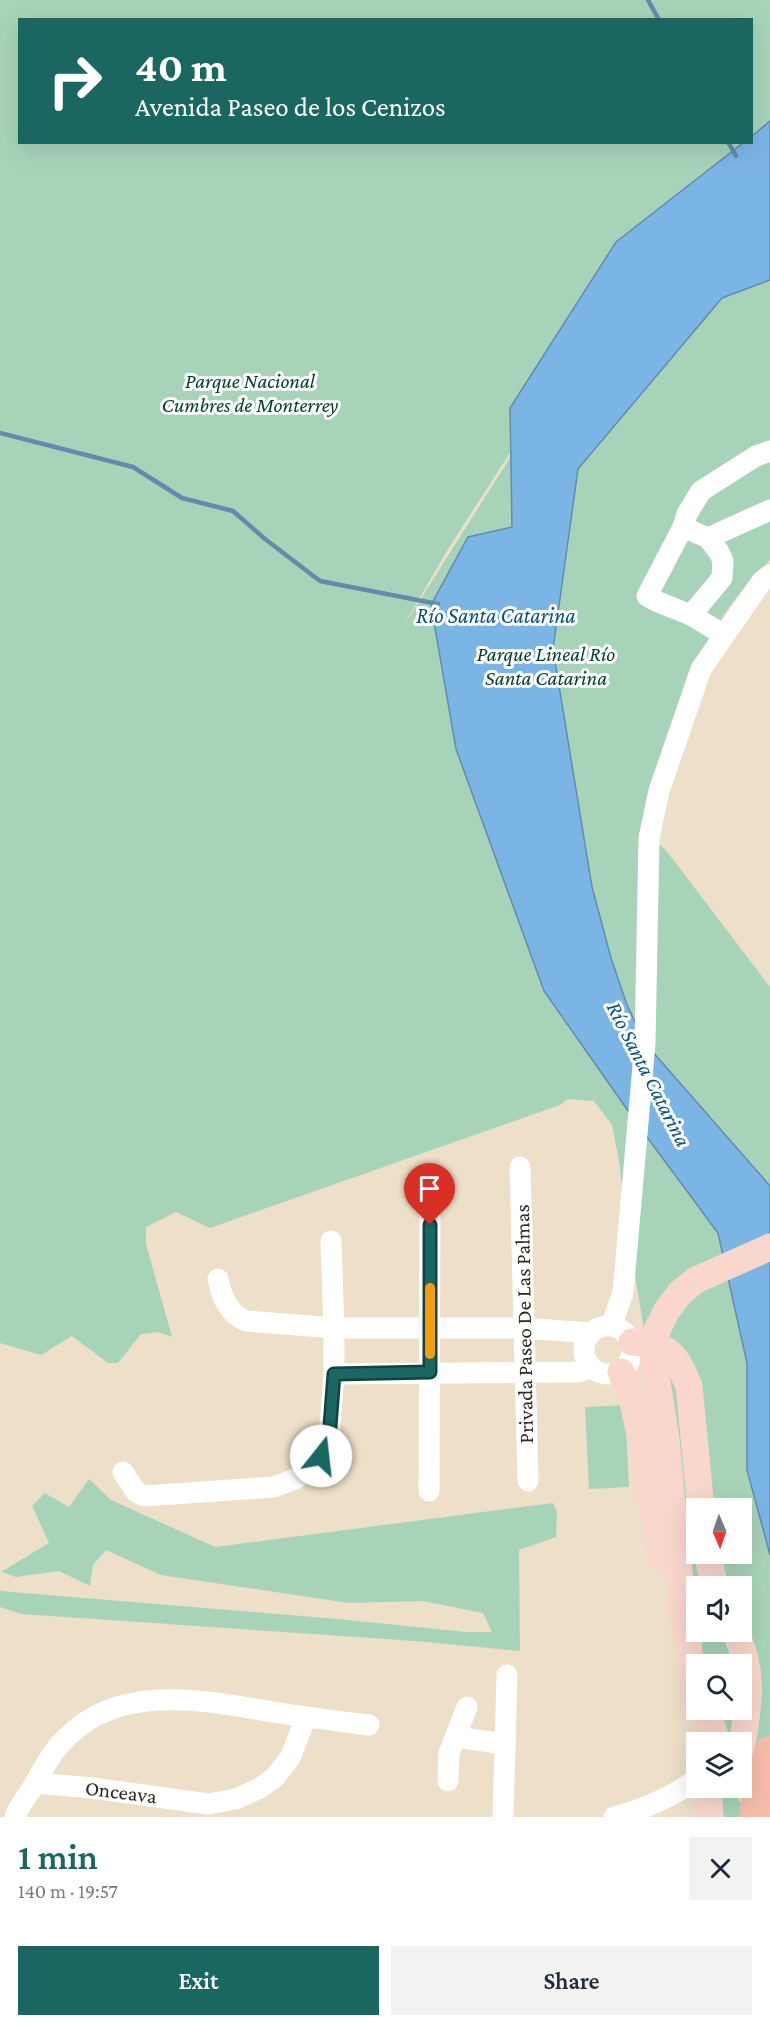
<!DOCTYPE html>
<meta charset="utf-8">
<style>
body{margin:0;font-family:"Crimson Pro",serif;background:#f2f2f3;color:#1f2937;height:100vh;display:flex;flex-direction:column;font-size:22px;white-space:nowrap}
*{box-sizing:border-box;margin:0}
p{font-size:20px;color:#747a83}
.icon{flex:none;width:33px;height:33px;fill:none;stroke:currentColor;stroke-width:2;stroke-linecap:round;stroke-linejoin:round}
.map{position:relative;height:1817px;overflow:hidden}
.drawer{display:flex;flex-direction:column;background:#fff;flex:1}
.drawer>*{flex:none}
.guide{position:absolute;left:18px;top:18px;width:735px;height:126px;border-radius:0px;box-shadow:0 6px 24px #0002;background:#1a6762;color:#fff;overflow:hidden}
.needle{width:39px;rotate:178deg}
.controls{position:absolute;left:686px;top:1498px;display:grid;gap:12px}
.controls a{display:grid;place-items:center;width:66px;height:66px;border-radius:0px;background:#fff;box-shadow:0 6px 24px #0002;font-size:30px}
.pin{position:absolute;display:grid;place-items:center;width:51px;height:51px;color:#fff;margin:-62px -26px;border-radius:50% 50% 50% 0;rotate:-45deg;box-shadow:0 0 6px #0007}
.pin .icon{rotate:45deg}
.me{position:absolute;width:66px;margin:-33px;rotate:16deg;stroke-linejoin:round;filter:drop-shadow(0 0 4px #0008)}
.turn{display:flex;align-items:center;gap:21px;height:126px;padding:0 18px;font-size:27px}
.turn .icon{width:78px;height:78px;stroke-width:2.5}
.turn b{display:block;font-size:42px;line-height:51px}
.round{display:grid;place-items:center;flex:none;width:63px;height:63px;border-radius:0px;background:#f2f2f3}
.head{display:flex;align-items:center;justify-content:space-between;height:102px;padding:0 18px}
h1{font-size:36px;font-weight:600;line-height:45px;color:#1a6762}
.cta{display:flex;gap:12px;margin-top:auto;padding:12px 18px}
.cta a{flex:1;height:69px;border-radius:0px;background:#1a6762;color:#fff;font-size:24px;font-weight:600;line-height:69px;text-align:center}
.cta a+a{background:#f2f2f3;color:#1f2937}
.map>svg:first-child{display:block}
.green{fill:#a7d4b9;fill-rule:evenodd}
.water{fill:#7bb5e6;stroke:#648bab;stroke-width:1.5}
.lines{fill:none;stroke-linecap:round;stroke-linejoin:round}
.stream{stroke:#648bab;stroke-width:4.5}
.minor{stroke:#fff;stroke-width:21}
.major{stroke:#fad7cc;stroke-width:27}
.highway{stroke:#f7bdaa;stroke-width:32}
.route-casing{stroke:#114340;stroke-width:15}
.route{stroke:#1a6762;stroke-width:10}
.slow{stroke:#f59e0b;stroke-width:10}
.labels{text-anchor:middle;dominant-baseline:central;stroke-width:6;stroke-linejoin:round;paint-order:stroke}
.park-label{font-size:21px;font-style:italic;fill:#033f25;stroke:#fff}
.street-label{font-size:21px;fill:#2f2a21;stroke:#fff}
.water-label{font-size:22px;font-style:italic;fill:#0c507d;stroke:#fff}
</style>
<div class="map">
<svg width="770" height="1817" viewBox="0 0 770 1817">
<rect width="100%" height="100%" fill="#eddfc8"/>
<g class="green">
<path d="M0 0H770V560C741 588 720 617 702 652L645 834 665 849 770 987V1817H722L719 1788H741V1743H712L707 1710H741V1665H699L625 1214 619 1160 612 1125 594 1101 568 1099 560 1105 210 1228 176 1212 146 1227V1244L172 1337 159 1332 141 1334 118 1363H108L72 1336 41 1355 0 1343ZM20 20H752V142H20ZM591 327 592 328 401 630 448 549ZM696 1509H741V1554H696ZM696 1587H741V1632H696Z"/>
<polygon points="625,1405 629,1487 589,1489 585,1407"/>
<polygon points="89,1479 111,1500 215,1547 553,1503 557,1512 556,1537 519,1550 520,1651 415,1641 21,1614 0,1607 0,1591 338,1619 465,1632 492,1632 483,1613 423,1601 349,1603 161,1575 106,1550 93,1565 90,1586 59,1571 16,1577 1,1572 49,1543 32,1506 45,1493 69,1507"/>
</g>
<polygon class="water" points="770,121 770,280 722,298 578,469 553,649 592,887 611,958 627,1005 645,1043 770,1186 770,1555 747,1470 747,1363 718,1233 638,1125 544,991 456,749 431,605 468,537 512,527 510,408 616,242 743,143 752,142 752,136"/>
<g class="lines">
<g class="stream">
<polyline points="648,0 659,20"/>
<polyline points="728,142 736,156"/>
<polyline points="0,433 133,467 182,498 233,511 265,539 320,581 438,604"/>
</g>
<g class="minor">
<polyline points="683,527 708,538 719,552 723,561 722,578 691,615"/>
<polyline points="708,538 770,510"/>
<polyline points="724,635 691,615 658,602 647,596 683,527 687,514 701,491 756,456 770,451"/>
<polyline points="520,1167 528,1481"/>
<polyline points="331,1241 334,1328 523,1328 591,1333"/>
<circle cx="608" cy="1350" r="24"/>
<polyline points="611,1326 623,1293 645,1043 649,838 659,791 701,669 762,581 770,575"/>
<polyline points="334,1374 578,1372 591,1368"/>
<path d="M123 1472 136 1492 144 1496 274 1487 295 1479 311 1467 321 1456 329 1439 334 1374V1328L246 1321C228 1313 222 1298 218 1279"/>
<polyline points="429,1491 430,1205"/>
<polyline points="456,1737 505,1744"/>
<polyline points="448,1781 449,1753 467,1707"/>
<polyline points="35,1783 93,1788 208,1804 236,1799 260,1788 275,1777 290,1758 306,1717"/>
<path d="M15 1817C20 1803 29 1794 36 1782 46 1764 52 1751 67 1737 122 1682 206 1701 273 1712 305 1717 337 1721 369 1725"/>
<polyline points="503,1817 507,1675"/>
<path d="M614 1817C643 1810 671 1797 696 1780"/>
</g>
<g class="major">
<path d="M632 1342C668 1345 675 1352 689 1386L701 1509"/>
<polyline points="621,1372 631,1395 639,1429 662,1560"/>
<polyline points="707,1554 715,1587"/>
<path d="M735 1632C756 1674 748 1707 741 1751"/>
<polyline points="696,1705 676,1548 666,1439 653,1356 657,1330 667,1310 680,1293 696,1280 770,1247"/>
<polyline points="706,1710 718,1743"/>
<polyline points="741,1754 745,1777 752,1796"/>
<polyline points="708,1788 710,1817"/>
</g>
<polyline class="highway" points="755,1817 759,1793 770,1752"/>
</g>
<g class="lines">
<defs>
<polyline id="route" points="321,1456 329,1439 334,1374 430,1372 430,1225"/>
</defs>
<use href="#route" class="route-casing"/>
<use href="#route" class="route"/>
<polyline class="slow" points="430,1354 430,1288"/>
</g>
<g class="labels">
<g class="park-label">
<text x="250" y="381">Parque Nacional<tspan x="250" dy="24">Cumbres de Monterrey</tspan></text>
<text x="546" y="654">Parque Lineal Río<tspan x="546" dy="24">Santa Catarina</tspan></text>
</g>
<g class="street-label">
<text transform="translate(524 1324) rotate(-91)">Privada Paseo De Las Palmas</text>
<text transform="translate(121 1792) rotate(7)">Onceava</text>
</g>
<g class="water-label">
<text x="496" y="615">Río Santa Catarina</text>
<text transform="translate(649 1074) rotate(63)">Río Santa Catarina</text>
</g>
</g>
</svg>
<div class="controls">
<a><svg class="needle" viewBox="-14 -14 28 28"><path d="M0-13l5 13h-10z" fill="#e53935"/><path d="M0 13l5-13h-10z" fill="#747a83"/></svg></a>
<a><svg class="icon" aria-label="sound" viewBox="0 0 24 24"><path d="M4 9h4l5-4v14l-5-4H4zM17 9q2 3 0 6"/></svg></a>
<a><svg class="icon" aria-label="search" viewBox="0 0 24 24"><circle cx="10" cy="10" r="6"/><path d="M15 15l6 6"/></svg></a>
<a><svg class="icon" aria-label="layers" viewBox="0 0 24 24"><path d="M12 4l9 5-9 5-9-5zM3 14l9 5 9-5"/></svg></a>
</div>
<div class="pin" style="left:430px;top:1225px;background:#d93025"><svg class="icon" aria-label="arrive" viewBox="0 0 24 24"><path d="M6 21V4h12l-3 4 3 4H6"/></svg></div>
<svg class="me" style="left:321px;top:1456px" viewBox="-20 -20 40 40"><circle r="19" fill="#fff"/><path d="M0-13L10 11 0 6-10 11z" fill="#1a6762"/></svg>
<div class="guide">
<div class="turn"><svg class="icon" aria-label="right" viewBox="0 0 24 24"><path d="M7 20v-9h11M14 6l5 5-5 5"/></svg><div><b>40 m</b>Avenida Paseo de los Cenizos</div></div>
</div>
</div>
<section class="drawer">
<div class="head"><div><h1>1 min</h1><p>140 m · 19:57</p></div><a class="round"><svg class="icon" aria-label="close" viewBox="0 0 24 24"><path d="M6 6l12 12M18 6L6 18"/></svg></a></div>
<div class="cta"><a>Exit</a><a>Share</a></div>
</section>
